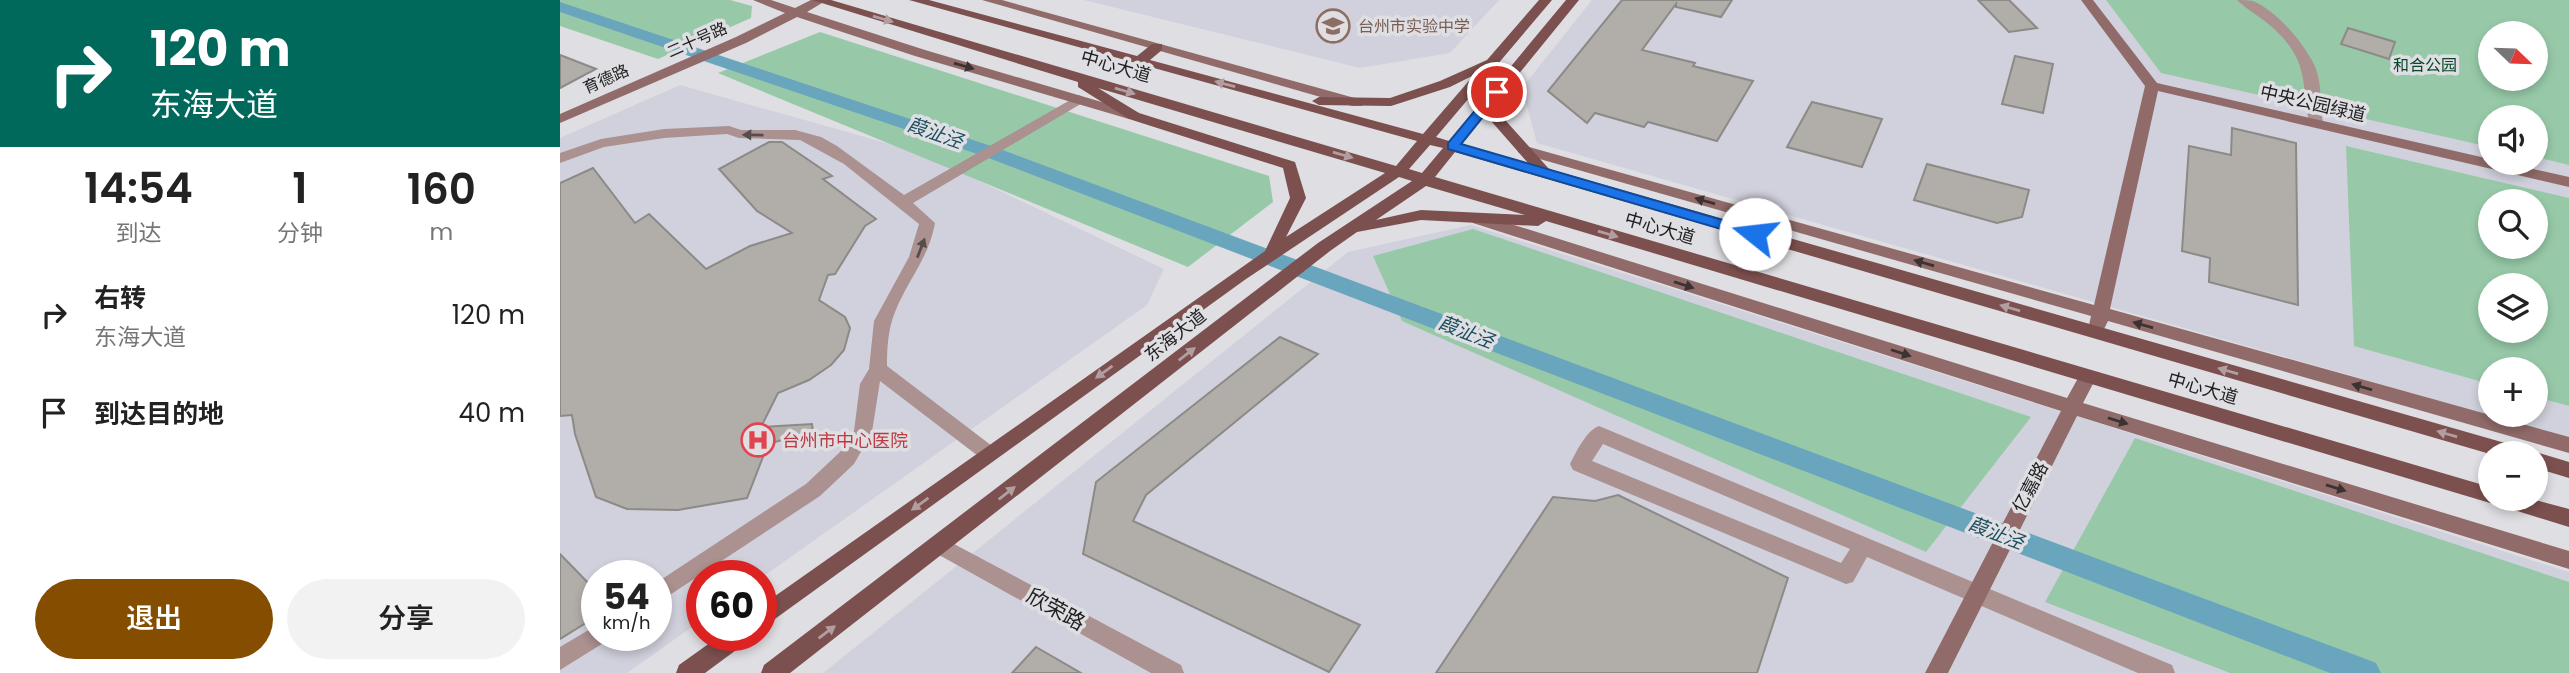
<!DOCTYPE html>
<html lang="zh">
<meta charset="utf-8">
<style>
body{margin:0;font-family:Poppins,"Noto Sans SC",sans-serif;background:#f2f2f2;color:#222;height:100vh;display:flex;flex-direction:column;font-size:26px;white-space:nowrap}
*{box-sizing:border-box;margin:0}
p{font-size:23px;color:#767676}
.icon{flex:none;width:38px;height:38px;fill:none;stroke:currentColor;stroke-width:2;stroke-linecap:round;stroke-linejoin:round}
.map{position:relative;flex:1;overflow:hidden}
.sheet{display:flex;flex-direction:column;background:#fff;width:560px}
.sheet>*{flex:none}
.banner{background:#00695c;color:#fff;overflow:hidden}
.needle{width:46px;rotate:113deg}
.fabs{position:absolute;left:1918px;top:21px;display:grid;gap:14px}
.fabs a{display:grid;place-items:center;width:70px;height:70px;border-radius:50%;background:#fff;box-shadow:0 4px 10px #0003;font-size:35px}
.speed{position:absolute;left:21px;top:560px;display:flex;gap:14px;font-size:35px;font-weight:700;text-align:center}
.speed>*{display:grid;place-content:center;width:91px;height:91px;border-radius:50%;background:#fff;box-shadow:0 4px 10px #0003;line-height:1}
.speed small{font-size:18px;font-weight:400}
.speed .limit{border:10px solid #d22;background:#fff;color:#111}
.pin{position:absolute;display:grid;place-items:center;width:60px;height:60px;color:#fff;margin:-30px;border:4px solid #fff;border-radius:50%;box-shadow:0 2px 7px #0007}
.me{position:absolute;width:77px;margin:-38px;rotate:286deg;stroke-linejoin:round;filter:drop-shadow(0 0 5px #0008)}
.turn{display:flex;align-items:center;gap:24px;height:147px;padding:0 35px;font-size:32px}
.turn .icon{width:91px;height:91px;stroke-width:2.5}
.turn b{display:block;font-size:49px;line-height:60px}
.eta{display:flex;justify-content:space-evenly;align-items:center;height:119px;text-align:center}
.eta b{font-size:42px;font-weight:600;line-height:49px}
.primary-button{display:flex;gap:14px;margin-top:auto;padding:14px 35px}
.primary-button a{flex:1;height:80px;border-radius:42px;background:#854d00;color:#fff;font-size:28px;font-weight:600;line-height:80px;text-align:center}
.primary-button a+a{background:#f2f2f2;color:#222}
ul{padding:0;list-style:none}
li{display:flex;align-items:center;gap:21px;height:98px;padding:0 35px}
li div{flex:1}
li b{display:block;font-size:26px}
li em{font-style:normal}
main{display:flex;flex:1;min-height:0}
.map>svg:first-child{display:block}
.built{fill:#d1d1dd;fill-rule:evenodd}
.green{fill:#97c9a8;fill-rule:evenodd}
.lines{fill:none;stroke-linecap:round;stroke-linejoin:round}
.canal{fill:#69a6bd;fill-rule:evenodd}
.building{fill:#b1aeaa;stroke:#8c8a86;stroke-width:2}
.street{fill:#ab918f;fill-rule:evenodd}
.secondary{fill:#906b69;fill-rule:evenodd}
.primary{fill:#7c504e;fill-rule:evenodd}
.oneway{fill:#b29ea0}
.oneway2{fill:#3b3232}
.oneway3{fill:#574d4c}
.route{fill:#1a73e8;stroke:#114b97;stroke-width:2}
.labels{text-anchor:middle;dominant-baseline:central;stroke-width:7;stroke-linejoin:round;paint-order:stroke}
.far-education-label{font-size:16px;fill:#785e54;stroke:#dedee3;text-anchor:start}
.far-street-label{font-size:16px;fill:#1f1f20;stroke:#dedee3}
.far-park-label{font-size:16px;fill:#084729;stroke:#dedee3}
.street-label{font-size:18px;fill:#1f1f20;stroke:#dedee3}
.health-label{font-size:18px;fill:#be3a42;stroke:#dedee3;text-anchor:start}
.water-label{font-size:19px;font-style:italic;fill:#1b4e5f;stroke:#dedee3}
.near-street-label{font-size:21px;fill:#1f1f20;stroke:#dedee3}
</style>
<main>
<section class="sheet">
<div class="banner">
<div class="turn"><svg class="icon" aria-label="right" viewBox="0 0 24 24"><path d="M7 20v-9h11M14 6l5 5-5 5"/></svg><div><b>120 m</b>东海大道</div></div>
</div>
<div class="eta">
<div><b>14:54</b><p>到达</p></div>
<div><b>1</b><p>分钟</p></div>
<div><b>160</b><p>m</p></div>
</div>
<ul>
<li><svg class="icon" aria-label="right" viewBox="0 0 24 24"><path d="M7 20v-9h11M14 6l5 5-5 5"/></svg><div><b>右转</b><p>东海大道</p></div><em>120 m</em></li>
<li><svg class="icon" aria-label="arrive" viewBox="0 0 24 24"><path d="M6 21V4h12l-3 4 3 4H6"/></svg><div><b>到达目的地</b></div><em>40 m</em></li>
</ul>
<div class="primary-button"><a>退出</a><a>分享</a></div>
</section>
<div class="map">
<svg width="2009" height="673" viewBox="0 0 2009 673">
<rect width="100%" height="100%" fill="#dedee3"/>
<g class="built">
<polygon points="524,0 939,0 890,53 800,68"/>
<path d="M1032 0H2009V438L977 143 962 88ZM1930 33H1976V79H1930ZM1930 117H1976V163H1930ZM1930 201H1976V247H1930ZM1930 285H1976V331H1930ZM1930 369H1976V415H1930Z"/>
<path d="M120 85 358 152 604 269 587 305 201 578V576H142V620L67 673H0V138ZM37 576H96V635H37Z"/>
<polygon points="911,225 2009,572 2009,673 263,673 788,252"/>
</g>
<g class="green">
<polygon points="0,0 170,0 192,6 191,18 98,59 0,26"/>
<path d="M1546 0H2009V165L1976 157V117H1930V147L1601 73ZM1930 33H1976V79H1930Z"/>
<polygon points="260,32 709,176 713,202 628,267 158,73"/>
<path d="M1786 146 2009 198V406L1976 397V369H1930V384L1794 346ZM1930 201H1976V247H1930ZM1930 285H1976V331H1930Z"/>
<polygon points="913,229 1471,417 1366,552 842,321 813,256"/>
<polygon points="1575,438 2009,582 2009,673 1670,673 1485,602"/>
</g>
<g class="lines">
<polygon class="canal" points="0,2 440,149 1806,659 1816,663 1821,673 1770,673 426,157 0,12"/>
</g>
<g class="building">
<polygon points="1062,0 1172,0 1161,17 1116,7 1116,4 1082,50 1135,63 1133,66 1193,81 1157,141 1088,122 1084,127 1035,113 1027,123 988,91"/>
<polygon points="1418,0 1449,0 1477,28 1449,32"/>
<polygon points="1788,28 1835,42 1829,59 1781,44"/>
<polygon points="0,55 36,69 0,88"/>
<polygon points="1455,56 1493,64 1483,113 1442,104"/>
<polygon points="1252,102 1322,119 1302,167 1227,147"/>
<polygon points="1672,128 1736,143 1738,305 1649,282 1650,258 1622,251 1629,146 1671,155"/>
<polygon points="209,142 222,142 272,176 263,179 316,219 305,226 275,274 268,275 259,300 285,317 290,328 284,350 271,365 249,380 218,393 201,427 252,424 253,431 208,444 187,498 118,510 67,509 36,497 15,434 12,415 0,416 0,183 33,168 75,223 89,214 146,269 190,246 232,233 197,211 159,169"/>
<polygon points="1367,164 1469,190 1462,217 1437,223 1354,200"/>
<polygon points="720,337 758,354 586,495 573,521 800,625 769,672 523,554 536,482"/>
<polygon points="1058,495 1228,578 1197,673 876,673 993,497 1035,501"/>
<polygon points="0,554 37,592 37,616 0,639"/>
<polygon points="476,647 521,673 452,673"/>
</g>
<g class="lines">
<g class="street">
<path d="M1677 0C1682 0 1688 0 1693 1 1716 10 1747 46 1756 69 1762 86 1760 105 1763 123L1761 126H1751L1749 123C1741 79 1749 61 1712 27 1701 17 1687 10 1677 0Z"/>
<path d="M519 95 526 99 524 102 353 203 375 223C369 258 347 281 335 312 328 329 327 348 327 366L436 449 439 454 436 459 429 462 422 459 320 381 312 432 294 464 260 496 96 604V583L246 484 280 452 294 431 300 384 309 369 314 321 349 257 359 224 284 164 240 140 179 138 167 134 104 138 44 147 0 163V153L41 139 104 129 169 126 181 130H235L261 137 277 146 344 195Z"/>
<path d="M1039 426 1612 665 1615 673H1578L1307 557 1293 582 1286 584 1013 470 1010 464C1016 452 1026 431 1039 426ZM1043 444 1290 549 1281 563 1032 461Z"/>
<polygon points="379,536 621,665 624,673 591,673 372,551 369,545 372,539"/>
<polygon points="37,625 37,635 48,635 45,642 0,670 0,647"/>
</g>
<g class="secondary">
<polygon points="193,0 211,0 235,8 251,0 267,0 247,12 365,50 579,113 581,116 579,119 569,119 355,56 237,17 186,43 0,123 0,114 176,37 225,13"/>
<polygon points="422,0 442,0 802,100 804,103 802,106 792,106"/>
<polygon points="1521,0 1533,0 1597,83 1930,159 1930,163 1946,163 2009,177 2009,187 1598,91 1550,309 2009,437 2009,453 1548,321 1544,329 1532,329 1529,325 1531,316 959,153 957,150 959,147 969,147 1534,305 1585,86"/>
<polygon points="919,214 1507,398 1522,371 1534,371 1537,376 1523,403 2009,551 2009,569 1517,416 1388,673 1365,673 1501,411 913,223 911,219 913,215"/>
</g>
<g class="primary">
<path d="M252 0H271L836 166 857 141 349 0H369L577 56 592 44H602V50L590 60 863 134 914 75 890 87 831 106 759 105 752 101 759 97 830 98 880 81 927 60 979 0H992L876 137 889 141 1006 0H1019L953 81 946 121 989 169 1952 445 1959 448 1962 453 1930 454 895 152 875 177 1930 487V499H1972L2009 509V527L1938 505 1936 501 1930 503 986 221 978 226 861 220 797 232 770 251 230 673H201L204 665 758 243 852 181 839 177 686 279 201 629V606L705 251 730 198 723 168 569 119 518 87V82ZM538 88 825 173 726 237 746 198 735 162 579 113ZM934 104 932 122 968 163 902 144ZM870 145 883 148 862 173 849 169ZM866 186 965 215 861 210 816 220Z"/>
<polygon points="1976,452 2009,462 2009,478 1976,468 1976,453 1973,453"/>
<polygon points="161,635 190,635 187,642 145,673 116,673 119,665"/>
</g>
</g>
<defs><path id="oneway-solid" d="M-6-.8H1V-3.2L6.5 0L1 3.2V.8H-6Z" transform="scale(1.75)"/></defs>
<g class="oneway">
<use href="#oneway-solid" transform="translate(323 19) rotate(16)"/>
<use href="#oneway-solid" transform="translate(665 84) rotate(-165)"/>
<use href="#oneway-solid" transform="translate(565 91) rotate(16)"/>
<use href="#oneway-solid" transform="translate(783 155) rotate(16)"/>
<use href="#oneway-solid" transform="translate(1048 234) rotate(16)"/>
<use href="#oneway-solid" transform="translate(1450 308) rotate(-164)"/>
<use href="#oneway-solid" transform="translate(627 354) rotate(-38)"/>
<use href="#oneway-solid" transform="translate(1668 371) rotate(-164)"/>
<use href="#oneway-solid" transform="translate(544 372) rotate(144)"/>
<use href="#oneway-solid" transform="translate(1887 434) rotate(-164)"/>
<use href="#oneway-solid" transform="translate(447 493) rotate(-38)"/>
<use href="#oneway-solid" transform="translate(360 504) rotate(144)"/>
<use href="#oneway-solid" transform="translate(267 632) rotate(-37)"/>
</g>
<g class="oneway2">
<use href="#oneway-solid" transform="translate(404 66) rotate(16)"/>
<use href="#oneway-solid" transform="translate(1145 201) rotate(-164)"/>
<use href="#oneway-solid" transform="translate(1364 263) rotate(-164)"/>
<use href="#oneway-solid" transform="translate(1124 285) rotate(18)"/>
<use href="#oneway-solid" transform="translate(1583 325) rotate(-164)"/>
<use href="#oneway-solid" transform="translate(1341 353) rotate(18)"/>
<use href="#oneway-solid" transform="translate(1802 387) rotate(-164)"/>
<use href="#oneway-solid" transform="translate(1558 421) rotate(17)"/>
<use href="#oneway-solid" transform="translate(1776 488) rotate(17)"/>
</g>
<g class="oneway3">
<use href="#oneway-solid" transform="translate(193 135) rotate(-179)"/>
<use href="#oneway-solid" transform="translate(361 248) rotate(-69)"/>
</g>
<polygon class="route" points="937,88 943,92 901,144 1200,231 1203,234 1195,239 888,149 888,143 933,89"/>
<defs>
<symbol id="school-ring" viewBox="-11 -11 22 22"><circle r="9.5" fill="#dedee3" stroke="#8d6e63" stroke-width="1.5"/><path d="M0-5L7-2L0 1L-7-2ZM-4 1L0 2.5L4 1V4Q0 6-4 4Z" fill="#8d6e63"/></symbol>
<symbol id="hospital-ring" viewBox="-11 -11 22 22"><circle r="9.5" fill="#dedee3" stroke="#e0444e" stroke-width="1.5"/><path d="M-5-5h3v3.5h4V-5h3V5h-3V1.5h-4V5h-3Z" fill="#e0444e"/></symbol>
</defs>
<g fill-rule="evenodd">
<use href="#school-ring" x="754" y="7" width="38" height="38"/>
<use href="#hospital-ring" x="179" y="421" width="38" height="38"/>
</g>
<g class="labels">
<g class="far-education-label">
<text x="798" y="26">台州市实验中学</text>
</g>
<g class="far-street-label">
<text transform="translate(137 40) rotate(-24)">二十号路</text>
<text transform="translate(46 79) rotate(-24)">育德路</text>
</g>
<g class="far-park-label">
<text x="1865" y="65">和合公园</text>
</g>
<g class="street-label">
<text transform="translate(556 66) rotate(16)">中心大道</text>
<text transform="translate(1753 103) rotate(13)">中央公园绿道</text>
<text transform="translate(1100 228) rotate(16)">中心大道</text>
<text transform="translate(615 335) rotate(-38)">东海大道</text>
<text transform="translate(1643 388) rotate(16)">中心大道</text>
<text transform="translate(1470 487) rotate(-62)">亿嘉路</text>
</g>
<g class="health-label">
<text x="222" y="440">台州市中心医院</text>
</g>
<g class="water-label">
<text transform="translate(375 133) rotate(19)">葭沚泾</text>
<text transform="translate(906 332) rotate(21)">葭沚泾</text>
<text transform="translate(1436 533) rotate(21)">葭沚泾</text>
</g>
<g class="near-street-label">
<text transform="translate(496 609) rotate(29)">欣荣路</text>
</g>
</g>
</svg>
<div class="fabs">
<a><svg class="needle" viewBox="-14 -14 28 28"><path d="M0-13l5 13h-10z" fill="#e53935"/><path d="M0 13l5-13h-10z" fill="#767676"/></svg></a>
<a><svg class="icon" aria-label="sound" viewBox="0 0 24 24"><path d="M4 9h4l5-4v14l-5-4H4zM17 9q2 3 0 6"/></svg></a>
<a><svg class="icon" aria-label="search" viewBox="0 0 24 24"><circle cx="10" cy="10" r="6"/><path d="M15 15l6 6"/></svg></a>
<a><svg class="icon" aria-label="layers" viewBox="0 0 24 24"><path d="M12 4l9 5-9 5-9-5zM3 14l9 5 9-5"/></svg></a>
<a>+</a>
<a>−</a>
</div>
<div class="speed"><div>54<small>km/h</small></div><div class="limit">60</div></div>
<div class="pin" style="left:937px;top:92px;background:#d93025"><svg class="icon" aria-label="arrive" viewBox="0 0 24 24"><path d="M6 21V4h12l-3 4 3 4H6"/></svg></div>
<svg class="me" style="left:1195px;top:234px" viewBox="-20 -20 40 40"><circle r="19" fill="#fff"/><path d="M0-13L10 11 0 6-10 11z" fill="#1a73e8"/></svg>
</div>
</main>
